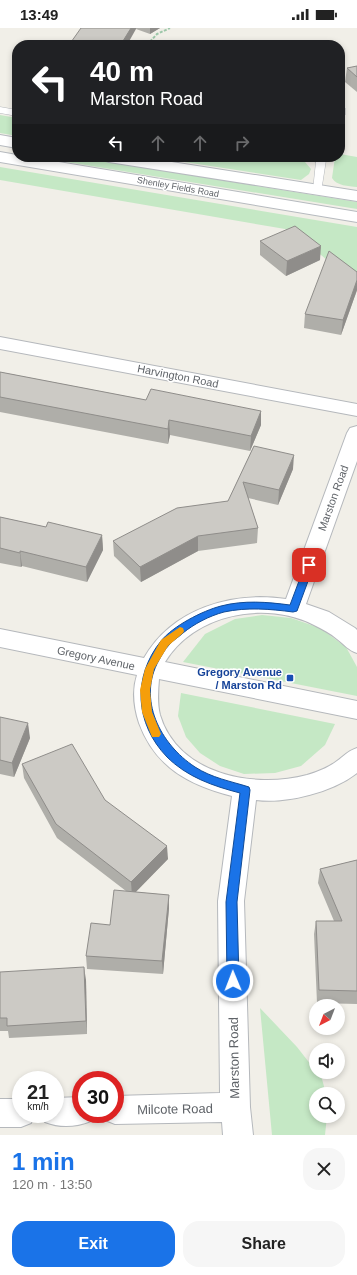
<!DOCTYPE html>
<meta charset="utf-8">
<style>
body{margin:0;font-family:Arial,sans-serif;background:#f6f6f6;color:#222;height:100vh;display:flex;flex-direction:column;font-size:15px;white-space:nowrap}
*{box-sizing:border-box;margin:0}
p{font-size:13px;color:#767676}
.icon{flex:none;width:22px;height:22px;fill:none;stroke:currentColor;stroke-width:2;stroke-linecap:round;stroke-linejoin:round}
.map{position:relative;height:1107px;overflow:hidden}
.details{display:flex;flex-direction:column;background:#fff;flex:1}
.details>*{flex:none}
.banner{position:absolute;left:12px;top:12px;width:333px;height:122px;border-radius:16px;box-shadow:0 2px 6px #0003;background:#202124;color:#fff;overflow:hidden}
.needle{width:26px;rotate:222deg}
.tools{position:absolute;left:309px;top:971px;display:grid;gap:8px}
.tools a{display:grid;place-items:center;width:36px;height:36px;border-radius:50%;background:#fff;box-shadow:0 2px 6px #0003;font-size:20px}
.speed{position:absolute;left:12px;top:1043px;display:flex;gap:8px;font-size:20px;font-weight:700;text-align:center}
.speed>*{display:grid;place-content:center;width:52px;height:52px;border-radius:50%;background:#fff;box-shadow:0 2px 6px #0003;line-height:1}
.speed small{font-size:10px;font-weight:400}
.speed .limit{border:6px solid #d22;background:#fff;color:#111}
.pin{position:absolute;display:grid;place-items:center;width:34px;height:34px;color:#fff;margin:-17px;border-radius:8px;box-shadow:0 2px 6px #0006}
.me{position:absolute;width:44px;margin:-22px;rotate:359deg;stroke-linejoin:round;filter:drop-shadow(0 0 3px #0008)}
.turn{display:flex;align-items:center;gap:14px;height:84px;padding:0 12px;font-size:18px}
.turn .icon{width:52px;height:52px;stroke-width:2.5}
.turn b{display:block;font-size:28px;line-height:34px}
.lanes{display:flex;align-items:center;height:38px;padding:0 12px;background:#0003;justify-content:center;gap:20px;direction:ltr}
.lanes .off{opacity:.35}
.round{display:grid;place-items:center;flex:none;width:42px;height:42px;border-radius:16px;background:#f6f6f6}
.summary{display:flex;align-items:center;justify-content:space-between;height:68px;padding:0 12px}
h1{font-size:24px;font-weight:700;line-height:30px;color:#1a73e8}
.button{display:flex;gap:8px;margin-top:auto;padding:8px 12px}
.button a{flex:1;height:46px;border-radius:16px;background:#1a73e8;color:#fff;font-size:16px;font-weight:700;line-height:46px;text-align:center}
.button a+a{background:#f6f6f6;color:#222}
.status{display:flex;justify-content:space-between;align-items:center;height:28px;padding:0 20px;background:#fff;direction:ltr}
.status svg{height:11px;fill:currentColor}
.map>svg:first-child{display:block}
.green{fill:#c5e8c5}
.lines{fill:none;stroke-linecap:round;stroke-linejoin:round}
.lane-casing{stroke:#b5b8bc;stroke-width:1}
.street-casing{stroke:#b5b8bc;stroke-width:2}
.secondary-casing{stroke:#b6babf;stroke-width:2}
.path{stroke:#9cc7a9;stroke-width:2;stroke-dasharray:3 1.5;stroke-linecap:butt}
.lane{fill:#fff;fill-rule:evenodd}
.street{fill:#fff;fill-rule:evenodd}
.secondary{fill:#fff;fill-rule:evenodd}
.wall{fill:#afaea9}
.shaded-wall{fill:#8f8d8a}
.building{fill:#cccac5;stroke:#8f8d8a}
.route{fill:#1a73e8;stroke:#114b97}
.slow{fill:#f59e0b}
.transit-dot{fill:#1a4fb4;stroke:#fff;stroke-width:1.5}
.labels{text-anchor:middle;dominant-baseline:central;stroke-width:3;stroke-linejoin:round;paint-order:stroke}
.far-street-label{font-size:9px;fill:#5f6368;stroke:#fff}
.street-label{font-size:11px;fill:#5f6368;stroke:#fff}
.transit-label{font-size:11px;font-weight:bold;fill:#164399;stroke:#fff;text-anchor:end}
.near-street-label{font-size:13px;fill:#5f6368;stroke:#fff}
</style>
<div class="status"><b>13:49</b><svg viewBox="0 0 49 12"><path d="M0 12V9h3v3zM5 12V6h3v6zM10 12V3h3v9zM15 12V0h3v12zM26 1h20v11H26zM47 4h2v5h-2z"/></svg></div>
<div class="map">
<svg width="357" height="1107" viewBox="0 0 357 1107">
<rect width="100%" height="100%" fill="#f1efe8"/>
<g class="green">
<polygon points="0,87 17,90 17,108 0,105"/>
<path d="M340 126 357 129V159C348 158 337 158 332 150L335 129H340Z"/>
<polygon points="36,129 77,129 357,174 357,181"/>
<polygon points="152,129 283,129 305,134 311,141 309,146 301,152"/>
<polygon points="0,139 357,199 357,257 291,202 0,152"/>
<polygon points="262,587 291,590 320,600 346,619 357,639 357,668 183,634 205,606 235,591"/>
<polygon points="181,665 335,696 325,717 301,738 275,745 244,746 220,738 200,725 186,709 178,688"/>
<polygon points="260,980 297,1019 322,1051 326,1066 316,1066 316,1088 327,1088 325,1107 272,1107"/>
</g>
<g class="lines">
<defs>
<g id="lane">
<polygon points="340,77 345,80 345,87 340,90"/>
<polygon points="0,79 17,82 17,88 0,85"/>
<polygon points="303,129 320,129 326,132 321,164 315,164 313,162 316,134 305,131"/>
</g>
<g id="street">
<polygon points="0,309 357,376 357,388 0,321"/>
<path d="M357 398V433L306 576 329 584 355 600 357 602V625C348 622 345 617 337 611 330 605 322 601 314 597 265 572 194 586 165 634L357 673V691L159 651C158 663 157 675 160 687 178 747 254 761 307 747 317 744 328 740 337 733 344 728 348 723 357 720V745C333 764 287 776 256 772L244 873 250 1079 253 1107H223L222 1094 115 1096 105 1092 102 1086H115V1068L220 1065 218 873 232 768C189 757 155 739 139 695 134 680 132 662 137 647L0 619V601L144 630C172 581 231 563 286 571L347 405 350 400Z"/>
<path d="M81 1069V1086H94L91 1093C76 1099 60 1100 45 1094L41 1086H55V1070Z"/>
<polygon points="0,1071 21,1071 21,1086 35,1086 31,1095 21,1099 0,1099"/>
</g>
<g id="secondary">
<polygon points="0,107 17,110 17,120 0,117"/>
<polygon points="0,124 17,127 17,129 29,129 357,184 357,194 0,134"/>
<polygon points="101,129 140,129 357,163 357,173 109,134 103,132"/>
</g>
</defs>
<use href="#lane" class="lane-casing"/>
<use href="#street" class="street-casing"/>
<use href="#secondary" class="secondary-casing"/>
<polyline class="path" points="147,17 157,6 170,0"/>
<use href="#lane" class="lane"/>
<use href="#street" class="street"/>
<use href="#secondary" class="secondary"/>
</g>
<g class="wall">
<polygon points="81,0 160,0 150,6 136,1"/>
<polygon points="357,38 357,64 345,54 347,40"/>
<polygon points="260,213 320,232 286,248 260,227"/>
<polygon points="357,252 357,262 341,307 304,300 305,286"/>
<polygon points="0,344 146,372 261,383 261,397 250,423 170,407 168,416 0,384"/>
<polygon points="254,418 293,441 278,477 248,470 258,500 257,515 198,523 141,554 114,528 113,513 228,473"/>
<polygon points="0,489 46,499 102,507 103,522 87,554 22,538 21,539 0,535"/>
<polygon points="0,689 30,710 14,749 0,746"/>
<polygon points="22,736 105,772 168,831 135,864 169,867 169,880 163,946 87,941 86,928 110,897 126,863 57,810 24,750"/>
<polygon points="357,832 357,976 317,975 314,906 316,893 334,893 318,855 320,841"/>
<polygon points="0,944 86,952 87,1006 9,1010 8,1003 0,1003"/>
</g>
<g class="shaded-wall">
<polygon points="131,0 136,0 136,1 127,17 116,17"/>
<polygon points="150,0 160,0 150,6"/>
<polygon points="321,218 320,232 286,248 287,233"/>
<polygon points="357,252 357,262 341,307 343,292"/>
<polygon points="261,383 261,397 250,423 251,408"/>
<polygon points="169,392 170,407 168,416 168,401"/>
<polygon points="294,427 293,441 278,477 279,462"/>
<polygon points="102,507 103,522 87,554 86,539"/>
<polygon points="198,508 198,523 141,554 140,539"/>
<polygon points="20,523 22,538 21,539 20,525"/>
<polygon points="28,695 30,710 14,749 12,735"/>
<polygon points="167,818 168,831 132,868 131,854"/>
<polygon points="169,867 169,880 163,946 162,933"/>
<polygon points="84,939 86,952 87,1006 86,993"/>
</g>
<g class="building">
<polygon points="81,0 131,0 123,13 116,17 69,17"/>
<polygon points="357,38 357,49 347,40"/>
<polygon points="295,198 321,218 287,233 260,213"/>
<polygon points="329,223 357,244 357,252 343,292 305,286"/>
<polygon points="0,344 146,372 151,361 261,383 251,408 169,392 168,401 0,369"/>
<polygon points="254,418 294,427 279,462 243,454 258,500 198,508 140,539 113,513 177,480 228,473"/>
<polygon points="0,489 46,499 48,494 102,507 86,539 20,523 20,525 0,520"/>
<polygon points="0,689 28,695 12,735 0,732"/>
<polygon points="72,716 105,772 167,818 131,854 56,796 22,736"/>
<polygon points="357,832 357,963 319,962 316,893 342,893 320,841"/>
<polygon points="114,862 169,867 162,933 86,928 91,895 110,897"/>
<polygon points="84,939 86,993 7,998 7,990 0,990 0,944"/>
</g>
<path class="route" d="M309 533 314 537 297 583 293 584C270 581 247 579 224 584 209 588 194 596 183 605 179 609 173 612 169 617 165 621 162 627 159 632 137 671 160 716 195 739 212 750 230 753 249 759L250 762 237 874 239 953 237 956 233 958 229 956 227 953 226 874 240 765C213 758 187 749 167 729 135 696 132 649 161 613 173 598 202 583 221 578 244 572 267 574 290 577L305 537Z"/>
<polygon class="slow" points="180,599 183,600 184,603 183,605 168,618 154,641 150,662 152,684 161,706 159,709 152,709 142,684 140,662 145,641 161,612"/>
<rect class="transit-dot" x="286" y="646" width="8" height="8" rx="2"/>
<g class="labels">
<g class="far-street-label">
<text transform="translate(178 159) rotate(10)">Shenley Fields Road</text>
</g>
<g class="street-label">
<text transform="translate(178 348) rotate(11)">Harvington Road</text>
<text transform="translate(333 470) rotate(-70)">Marston Road</text>
<text transform="translate(96 630) rotate(12)">Gregory Avenue</text>
</g>
<g class="transit-label">
<text x="282" y="644">Gregory Avenue<tspan x="282" dy="13">/ Marston Rd</tspan></text>
</g>
<g class="near-street-label">
<text transform="translate(234 1030) rotate(-91)">Marston Road</text>
<text transform="translate(175 1081) rotate(-1)">Milcote Road</text>
</g>
</g>
</svg>
<div class="tools">
<a><svg class="needle" viewBox="-14 -14 28 28"><path d="M0-13l5 13h-10z" fill="#e53935"/><path d="M0 13l5-13h-10z" fill="#767676"/></svg></a>
<a><svg class="icon" aria-label="sound" viewBox="0 0 24 24"><path d="M4 9h4l5-4v14l-5-4H4zM17 9q2 3 0 6"/></svg></a>
<a><svg class="icon" aria-label="search" viewBox="0 0 24 24"><circle cx="10" cy="10" r="6"/><path d="M15 15l6 6"/></svg></a>
</div>
<div class="speed"><div>21<small>km/h</small></div><div class="limit">30</div></div>
<div class="pin" style="left:309px;top:537px;background:#d93025"><svg class="icon" aria-label="arrive" viewBox="0 0 24 24"><path d="M6 21V4h12l-3 4 3 4H6"/></svg></div>
<svg class="me" style="left:233px;top:953px" viewBox="-20 -20 40 40"><circle r="17" fill="#1a73e8" stroke="#fff" stroke-width="3"/><path d="M0-11L8 9 0 5-8 9z" fill="#fff"/></svg>
<div class="banner">
<div class="turn"><svg class="icon" aria-label="left" viewBox="0 0 24 24"><path d="M17 20v-9H6M10 6l-5 5 5 5"/></svg><div><b>40 m</b>Marston Road</div></div>
<div class="lanes"><svg class="icon" aria-label="left" viewBox="0 0 24 24"><path d="M17 20v-9H6M10 6l-5 5 5 5"/></svg><svg class="icon off" aria-label="ahead" viewBox="0 0 24 24"><path d="M12 20V5M6 11l6-6 6 6"/></svg><svg class="icon off" aria-label="ahead" viewBox="0 0 24 24"><path d="M12 20V5M6 11l6-6 6 6"/></svg><svg class="icon off" aria-label="right" viewBox="0 0 24 24"><path d="M7 20v-9h11M14 6l5 5-5 5"/></svg></div>
</div>
</div>
<section class="details">
<div class="summary"><div><h1>1 min</h1><p>120 m · 13:50</p></div><a class="round"><svg class="icon" aria-label="close" viewBox="0 0 24 24"><path d="M6 6l12 12M18 6L6 18"/></svg></a></div>
<div class="button"><a>Exit</a><a>Share</a></div>
</section>
